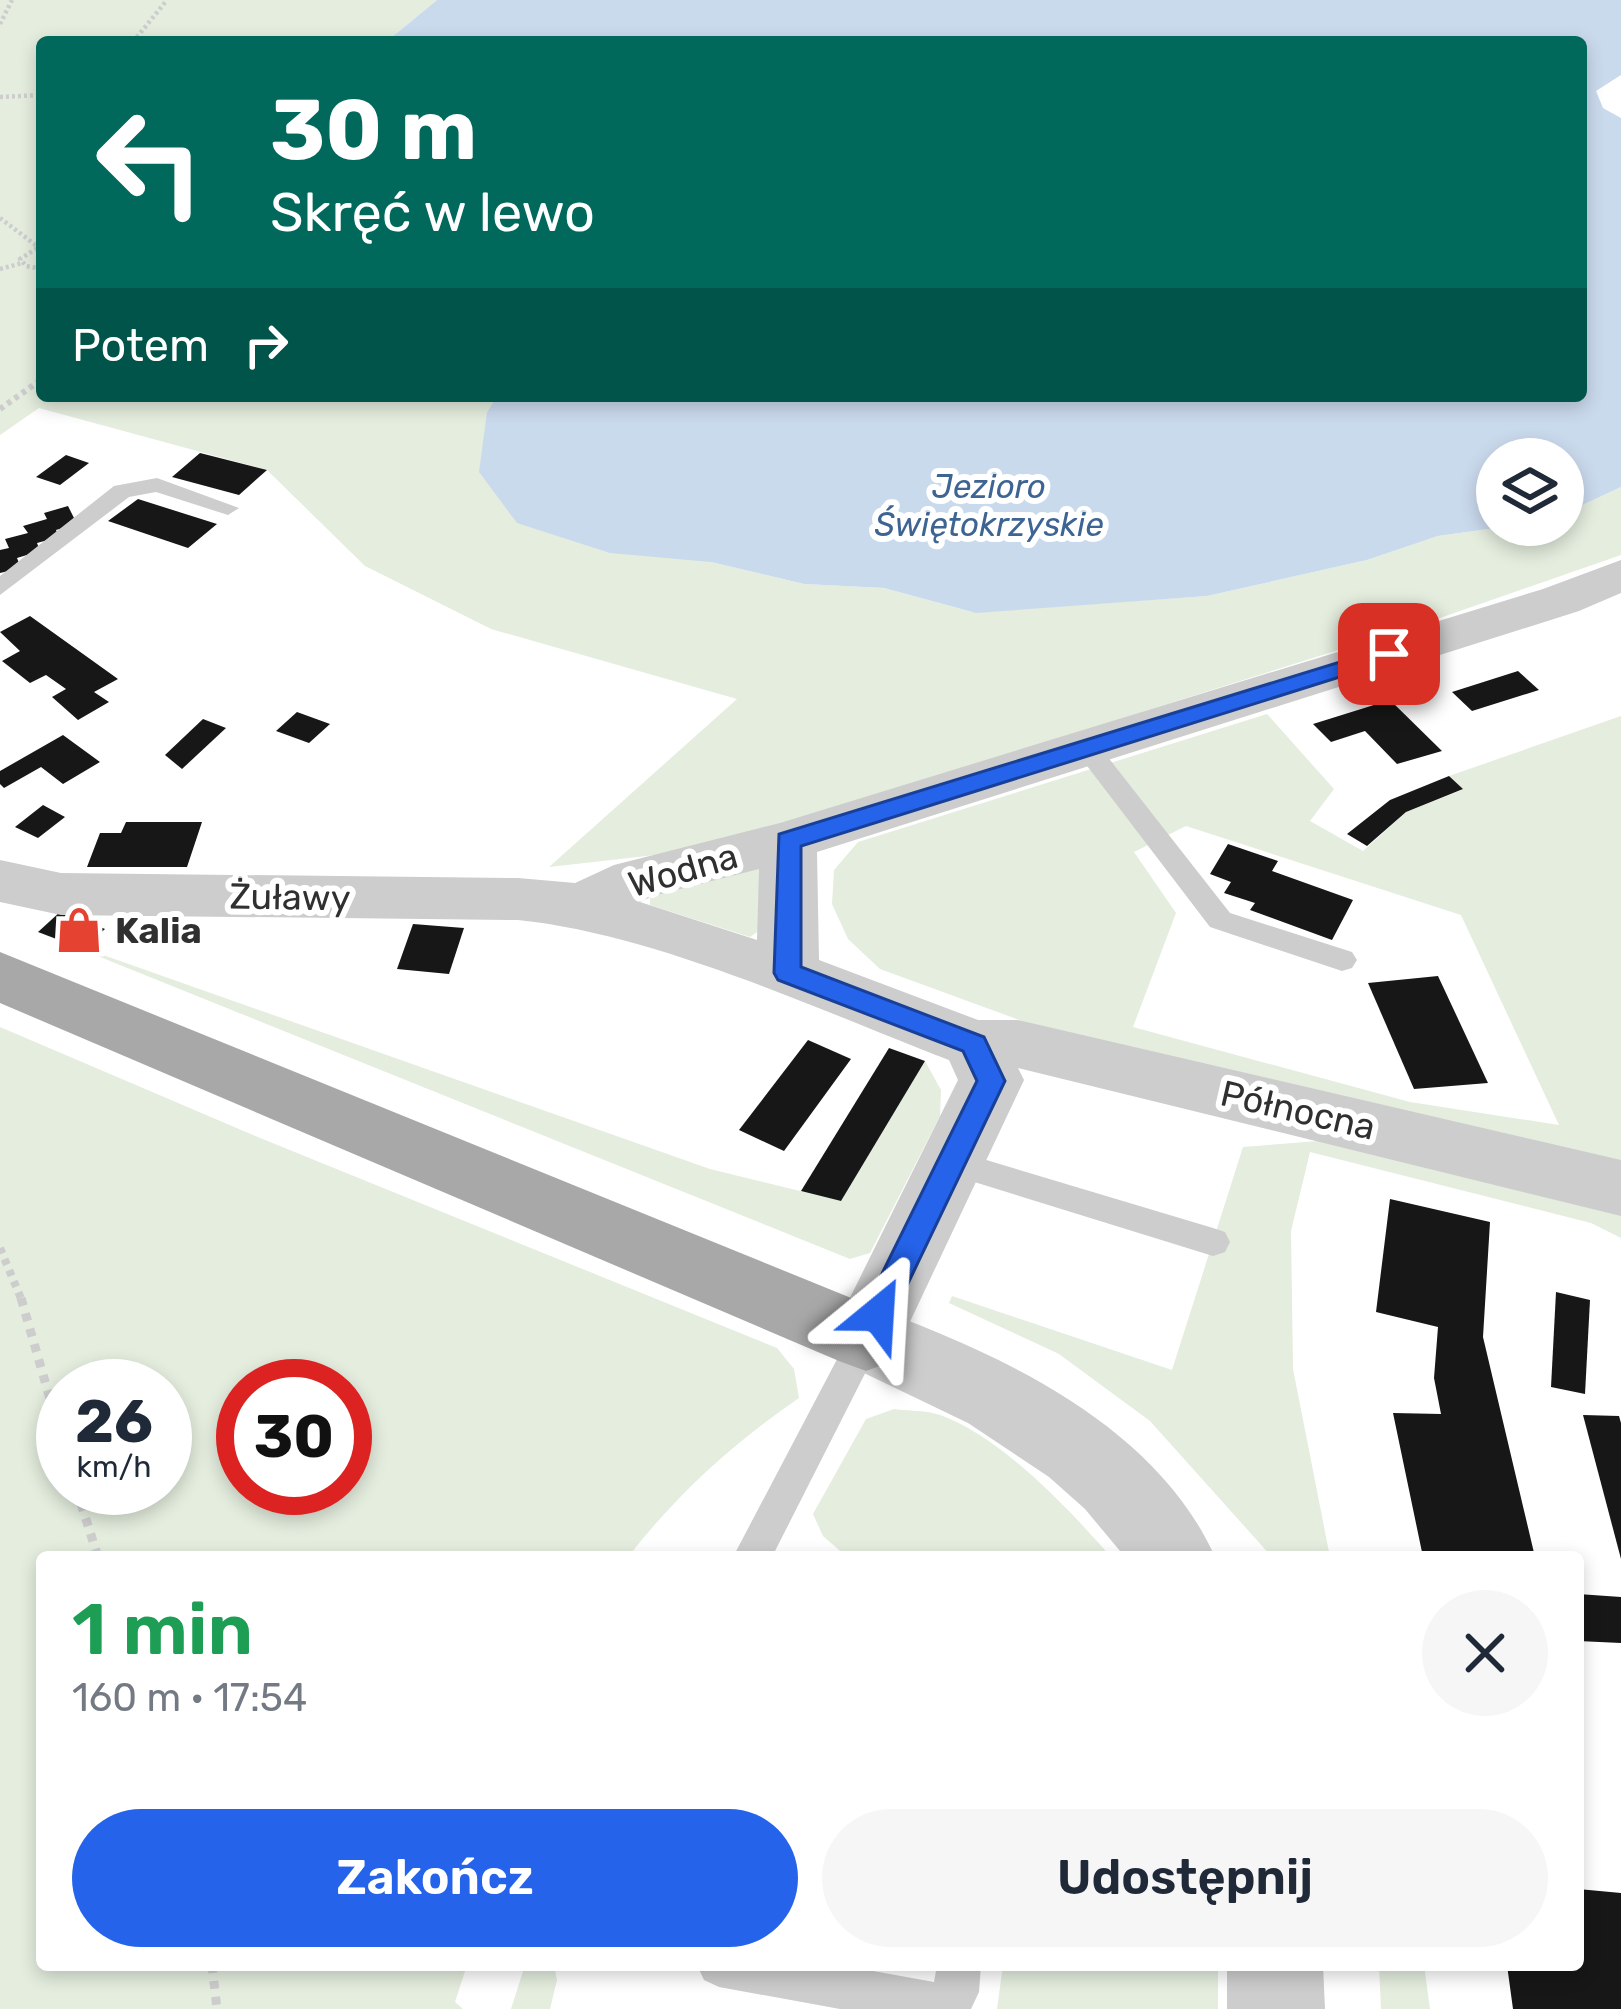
<!DOCTYPE html>
<html lang="pl">
<meta charset="utf-8">
<style>
body{margin:0;font-family:Rubik,sans-serif;background:#f6f6f7;color:#1f2937;height:100vh;display:flex;flex-direction:column;font-size:45px;white-space:nowrap}
*{box-sizing:border-box;margin:0}
p{font-size:39px;color:#747a83}
.icon{flex:none;width:66px;height:66px;fill:none;stroke:currentColor;stroke-width:2;stroke-linecap:round;stroke-linejoin:round}
.map{position:relative;flex:1;overflow:hidden}
.panel{position:absolute;left:36px;top:1551px;width:1548px;height:420px;display:flex;flex-direction:column;background:#fff;border-radius:12px;box-shadow:0 6px 18px #0003}
.panel>*{flex:none}
.banner{position:absolute;left:36px;top:36px;width:1551px;height:366px;border-radius:12px;box-shadow:0 6px 18px #0003;background:#00695c;color:#fff;overflow:hidden}
.fabs{position:absolute;left:1476px;top:438px;display:grid;gap:24px}
.fabs a{display:grid;place-items:center;width:108px;height:108px;border-radius:50%;background:#fff;box-shadow:0 6px 18px #0003;font-size:60px}
.speed{position:absolute;left:36px;top:1359px;display:flex;gap:24px;font-size:60px;font-weight:700;text-align:center}
.speed>*{display:grid;place-content:center;width:156px;height:156px;border-radius:50%;background:#fff;box-shadow:0 6px 18px #0003;line-height:1}
.speed small{font-size:30px;font-weight:400}
.speed .limit{border:18px solid #d22;background:#fff;color:#111}
.pin{position:absolute;display:grid;place-items:center;width:102px;height:102px;color:#fff;margin:-51px;border-radius:24px;box-shadow:0 6px 18px #0006}
.me{position:absolute;width:132px;margin:-66px;rotate:27deg;stroke-linejoin:round;filter:drop-shadow(0 0 9px #0008)}
.turn{display:flex;align-items:center;gap:42px;height:252px;padding:0 36px;font-size:54px}
.turn .icon{width:156px;height:156px;stroke-width:2.5}
.turn b{display:block;font-size:84px;line-height:102px}
.then{display:flex;align-items:center;height:114px;padding:0 36px;background:#0003;gap:24px;font-size:45px}
.round{display:grid;place-items:center;flex:none;width:126px;height:126px;border-radius:63px;background:#f6f6f7}
.headline{display:flex;align-items:center;justify-content:space-between;height:204px;padding:0 36px}
h1{font-size:72px;font-weight:600;line-height:90px;color:#1e9e55}
.action{display:flex;gap:24px;margin-top:auto;padding:24px 36px}
.action a{flex:1;height:138px;border-radius:72px;background:#2563eb;color:#fff;font-size:48px;font-weight:600;line-height:138px;text-align:center}
.action a+a{background:#f6f6f7;color:#1f2937}
.map>svg:first-child{display:block}
.green{fill:#e4edde;fill-rule:evenodd}
.water{fill:#cadaed}
.building{fill:#171717}
.lines{fill:none;stroke-linecap:round;stroke-linejoin:round}
.path-far3{stroke:#cdcdcd;stroke-width:4.5;stroke-dasharray:3 3;stroke-linecap:butt}
.path-far2{stroke:#cdcdcd;stroke-width:6;stroke-dasharray:4.5 4.5;stroke-linecap:butt}
.path-far1{stroke:#cdcdcd;stroke-width:8;stroke-dasharray:6 6;stroke-linecap:butt}
.path{stroke:#cdcdcd;stroke-width:9;stroke-dasharray:8 8;stroke-linecap:butt}
.service{fill:#cdcdcd;fill-rule:evenodd}
.minor{fill:#cdcdcd;fill-rule:evenodd}
.tertiary{fill:#cdcdcd;fill-rule:evenodd}
.primary{fill:#a8a8a8;fill-rule:evenodd}
.route{fill:#2563eb;stroke:#184099;stroke-width:3}
.labels{text-anchor:middle;dominant-baseline:central;stroke-width:12;stroke-linejoin:round;paint-order:stroke}
.far-water-label{font-size:33px;font-style:italic;fill:#3d6493;stroke:#fff}
.street-label{font-size:36px;fill:#303030;stroke:#fff}
.poi-label{font-size:36px;font-weight:bold;fill:#303030;stroke:#fff;text-anchor:start}
</style>
<div class="map">
<svg width="1621" height="2009" viewBox="0 0 1621 2009">
<rect width="100%" height="100%" fill="#fff"/>
<g class="green">
<polygon points="0,0 437,0 386,42 42,42 42,396 497,396 487,412 711,562 804,584 884,588 972,612 1207,596 1367,560 1438,536 1517,525 1563,525 1563,514 1621,487 1621,555 1434,620 846,805 682,852 549,867 737,699 491,629 365,566 267,470 39,408 0,435"/>
<path d="M1267 714 1334 789 1310 821 1363 851 1406 812 1462 790 1449 776 1621 716V1170L1044 1029 880 969 848 939 832 904 834 870 858 842ZM1186 826 1461 915 1559 1125 1410 1102 1133 1027 1176 913 1134 852Z"/>
<polygon points="755,866 764,871 764,927 750,937 650,905 650,891"/>
<polygon points="38,932 710,1169 841,1201 925,1061 941,1090 940,1116 870,1253 850,1259"/>
<path d="M0 1027 253 1135 777 1348 794 1369 799 1398C733 1443 677 1494 628 1557H42V1965H467L455 2002 463 2009H0ZM63 1386H165V1488H63ZM243 1386H345V1488H243Z"/>
<polygon points="1319,1141 1621,1210 1621,1238 1591,1223 1310,1152 1291,1231 1293,1369 1330,1557 1272,1557 1150,1421 1059,1354 949,1303 952,1296 1172,1370 1243,1147"/>
<path d="M894 1409C908 1411 926 1410 940 1415 1000 1436 1069 1509 1111 1557H847L823 1536 813 1514 866 1419Z"/>
<polygon points="525,1965 554,1965 557,1980 550,2009 511,2009"/>
<polygon points="1003,1965 1218,1965 1218,2009 997,2009"/>
<polygon points="1379,1965 1424,1965 1430,2009 1381,2009"/>
</g>
<polygon class="water" points="437,0 1621,0 1621,75 1596,91 1603,108 1621,118 1621,487 1563,514 1563,459 1497,459 1497,525 1517,525 1438,536 1367,560 1207,596 976,613 884,588 804,584 711,562 610,553 517,523 479,472 487,412 497,396 1581,396 1581,42 386,42"/>
<g class="building">
<polygon points="200,453 267,470 239,495 172,477"/>
<polygon points="66,455 89,463 60,485 36,477"/>
<polygon points="138,499 217,524 188,548 108,521"/>
<polygon points="68,506 77,524 56,530 59,537 37,543 40,551 17,558 21,568 0,573 0,550 9,548 5,539 28,533 23,526 47,519 44,513"/>
<polygon points="30,616 118,679 94,692 109,702 78,720 52,697 66,689 46,675 30,683 2,661 20,651 0,632"/>
<polygon points="1518,671 1539,690 1472,711 1452,692"/>
<polygon points="1390,700 1442,751 1397,764 1365,731 1331,742 1313,724"/>
<polygon points="297,712 330,724 309,743 276,731"/>
<polygon points="203,719 226,728 182,769 165,755"/>
<polygon points="63,735 100,762 63,784 41,767 4,788 0,784 0,771"/>
<polygon points="1449,776 1463,789 1406,812 1367,846 1347,834 1390,800"/>
<polygon points="43,805 65,817 38,838 15,827"/>
<polygon points="126,822 202,822 187,867 87,867 100,833 121,833"/>
<polygon points="1228,844 1278,861 1272,871 1353,900 1332,940 1250,910 1255,903 1224,893 1231,882 1210,874"/>
<polygon points="61,911 105,929 83,949 38,932"/>
<polygon points="413,924 464,928 449,974 397,969"/>
<polygon points="1438,976 1488,1083 1414,1089 1368,983"/>
<polygon points="808,1040 851,1059 784,1151 739,1130"/>
<polygon points="889,1048 925,1061 841,1201 801,1191"/>
<polygon points="1390,1199 1490,1222 1483,1337 1535,1557 1423,1557 1393,1413 1441,1414 1434,1378 1438,1327 1376,1312"/>
<polygon points="1556,1292 1590,1300 1585,1394 1551,1387"/>
<polygon points="1583,1415 1619,1416 1621,1423 1621,1559"/>
<polygon points="1578,1594 1621,1597 1621,1643 1578,1641"/>
<polygon points="1578,1889 1621,1893 1621,2009 1513,2009 1507,1965 1578,1965"/>
</g>
<g class="lines">
<g class="path-far3">
<polyline points="0,24 12,0"/>
<polyline points="133,42 167,0"/>
<polyline points="0,97 42,95"/>
<polyline points="0,218 37,246"/>
<polyline points="42,245 20,259 26,266 42,269"/>
<polyline points="0,269 22,263"/>
</g>
<polyline class="path-far2" points="0,409 42,379"/>
<polyline class="path-far1" points="0,1248 22,1301"/>
<g class="path">
<polyline points="21,1298 63,1444"/>
<polyline points="76,1488 98,1557"/>
<polyline points="212,1965 217,2009"/>
</g>
<g class="service">
<polygon points="157,478 239,508 228,515 156,492 129,497 0,595 0,576 114,486"/>
<polygon points="1087,739 1096,742 1230,913 1352,952 1357,960 1352,968 1342,971 1210,927 1078,754 1074,748"/>
<polygon points="953,1150 1213,1228 1225,1232 1230,1242 1225,1252 1213,1256 942,1172 937,1163 942,1154"/>
<polygon points="866,1323 878,1327 883,1338 772,1557 733,1557 854,1327"/>
<polygon points="697,1965 840,1965 934,1982 937,1965 981,1965 979,1992 971,2009 840,2009 719,1987 704,1980"/>
</g>
<path class="minor" d="M1621 560V593L1579 611 817 852 819 960 978 1020H1018L1621 1160V1216L1018 1068 1024 1080 892 1360 866 1369 840 1360 830 1338 958 1080 949 1060C819 1010 656 934 518 920L61 915 0 902V860L61 873 518 878 575 883 614 865 780 823 1543 589ZM759 869 757 940 640 902 653 896Z"/>
<g class="tertiary">
<path d="M866 1305C997 1352 1155 1423 1215 1557H1125L1085 1509 1049 1477 968 1423 839 1361 828 1338 839 1315Z"/>
<polygon points="1227,1965 1323,1965 1325,2009 1227,2009"/>
</g>
<polygon class="primary" points="0,952 893,1315 904,1338 893,1361 866,1371 839,1361 0,1003"/>
</g>
<polygon class="route" points="1389,647 1400,654 1397,659 801,846 801,967 984,1037 1005,1081 889,1323 878,1327 866,1323 862,1314 977,1081 963,1051 778,980 774,973 779,834"/>
<defs>
<symbol id="shop-bare" viewBox="-9 -9 18 18"><path d="M-5-2.5h2.3a2.7 3.5 0 0 1 5.4 0H5L5.5 6h-11ZM-1.5-2.5h3a1.5 2.3 0 0 0-3 0Z" fill="#e64232" stroke="#fff" stroke-width="2.5" paint-order="stroke"/></symbol>
</defs>
<g fill-rule="evenodd">
<use href="#shop-bare" x="46" y="897" width="66" height="66"/>
</g>
<g class="labels">
<g class="far-water-label">
<text x="989" y="486">Jezioro<tspan x="989" dy="38">Świętokrzyskie</tspan></text>
</g>
<g class="street-label">
<text transform="translate(683 870) rotate(-16)">Wodna</text>
<text transform="translate(290 897) rotate(1)">Żuławy</text>
<text transform="translate(1298 1110) rotate(13)">Północna</text>
</g>
<g class="poi-label">
<text x="115" y="930">Kalia</text>
</g>
</g>
</svg>
<div class="fabs">
<a><svg class="icon" aria-label="layers" viewBox="0 0 24 24"><path d="M12 4l9 5-9 5-9-5zM3 14l9 5 9-5"/></svg></a>
</div>
<div class="speed"><div>26<small>km/h</small></div><div class="limit">30</div></div>
<div class="pin" style="left:1389px;top:654px;background:#d93025"><svg class="icon" aria-label="arrive" viewBox="0 0 24 24"><path d="M6 21V4h12l-3 4 3 4H6"/></svg></div>
<svg class="me" style="left:878px;top:1314px" viewBox="-20 -20 40 40"><path d="M0-17L14 15 0 8-14 15z" fill="#2563eb" stroke="#fff" stroke-width="4"/></svg>
<div class="banner">
<div class="turn"><svg class="icon" aria-label="left" viewBox="0 0 24 24"><path d="M17 20v-9H6M10 6l-5 5 5 5"/></svg><div><b>30 m</b>Skręć w lewo</div></div>
<div class="then">Potem<svg class="icon" aria-label="right" viewBox="0 0 24 24"><path d="M7 20v-9h11M14 6l5 5-5 5"/></svg></div>
</div>
<section class="panel">
<div class="headline"><div><h1>1 min</h1><p>160 m · 17:54</p></div><a class="round"><svg class="icon" aria-label="close" viewBox="0 0 24 24"><path d="M6 6l12 12M18 6L6 18"/></svg></a></div>
<div class="action"><a>Zakończ</a><a>Udostępnij</a></div>
</section>
</div>
